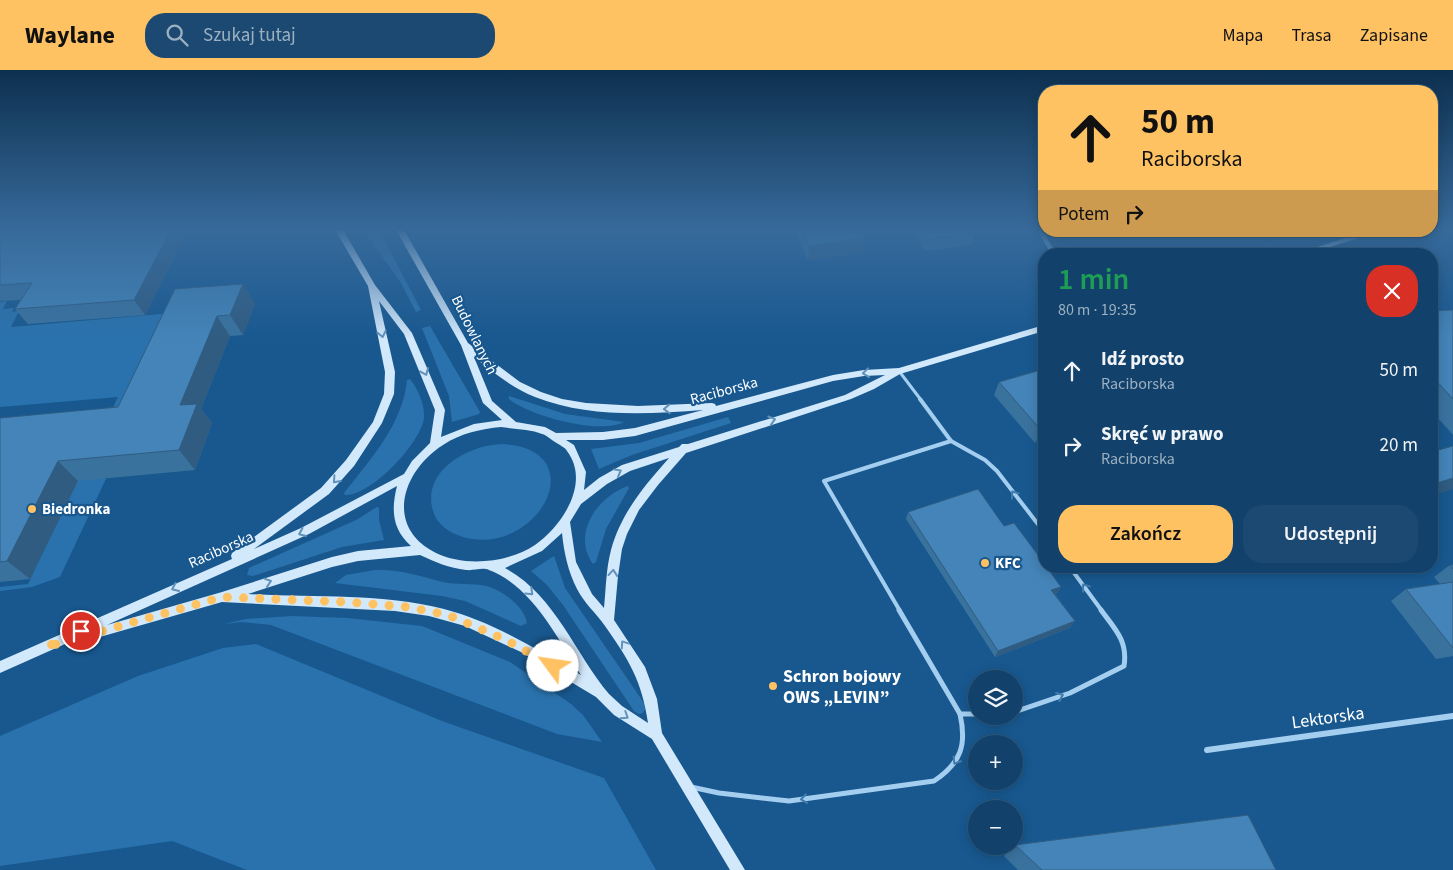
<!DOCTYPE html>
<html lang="pl">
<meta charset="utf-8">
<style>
body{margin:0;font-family:"Source Sans 3",sans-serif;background:#1b4971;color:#f1f3f6;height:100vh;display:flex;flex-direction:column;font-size:19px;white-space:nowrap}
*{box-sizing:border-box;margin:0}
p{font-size:16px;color:#9cb0c1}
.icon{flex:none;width:28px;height:28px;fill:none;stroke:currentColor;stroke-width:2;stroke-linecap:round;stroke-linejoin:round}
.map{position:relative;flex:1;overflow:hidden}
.drawer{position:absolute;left:1038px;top:178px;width:400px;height:325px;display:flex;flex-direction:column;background:#12426b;border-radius:20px;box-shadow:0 2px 12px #0003,0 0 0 1px #315b7e}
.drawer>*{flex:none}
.hud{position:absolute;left:1038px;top:15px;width:400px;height:152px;border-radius:20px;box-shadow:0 2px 12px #0003,0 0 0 1px #315b7e;background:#ffc263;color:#111;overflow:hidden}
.fabs{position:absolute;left:968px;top:600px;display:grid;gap:10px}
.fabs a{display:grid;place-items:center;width:55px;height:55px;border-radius:50%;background:#12426b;box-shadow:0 2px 12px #0003,0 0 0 1px #315b7e;font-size:25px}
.pin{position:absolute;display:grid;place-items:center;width:42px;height:42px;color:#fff;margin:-21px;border:2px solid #fff;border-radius:50%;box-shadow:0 1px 5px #0007}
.me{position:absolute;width:55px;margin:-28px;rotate:301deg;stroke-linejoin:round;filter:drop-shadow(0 0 4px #0008)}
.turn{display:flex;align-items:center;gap:18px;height:105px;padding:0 20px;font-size:22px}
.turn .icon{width:65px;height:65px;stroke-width:2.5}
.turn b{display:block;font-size:35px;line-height:42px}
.then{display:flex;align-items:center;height:48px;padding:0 20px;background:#0003;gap:10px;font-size:19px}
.round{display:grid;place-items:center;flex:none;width:52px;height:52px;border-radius:20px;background:#1b4971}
.headline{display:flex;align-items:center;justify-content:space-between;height:85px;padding:0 20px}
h1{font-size:30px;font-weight:600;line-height:38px;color:#1e9e55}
.cta{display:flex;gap:10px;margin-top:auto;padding:10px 20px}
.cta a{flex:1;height:58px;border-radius:20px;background:#ffc263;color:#111;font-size:20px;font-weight:600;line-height:58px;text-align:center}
.cta a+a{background:#1b4971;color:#f1f3f6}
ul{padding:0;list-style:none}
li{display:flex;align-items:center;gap:15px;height:75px;padding:0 20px}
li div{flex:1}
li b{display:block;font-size:19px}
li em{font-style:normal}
header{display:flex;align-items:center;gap:30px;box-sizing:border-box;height:70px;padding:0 25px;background:#ffc263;color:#111}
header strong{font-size:24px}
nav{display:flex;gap:28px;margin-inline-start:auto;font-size:18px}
.search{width:350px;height:45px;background:#1b4971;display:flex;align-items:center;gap:12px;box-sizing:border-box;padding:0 18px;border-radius:20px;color:#9cb0c1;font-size:19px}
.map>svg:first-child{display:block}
.green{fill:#2a72ad}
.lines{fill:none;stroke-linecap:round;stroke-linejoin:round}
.service-far2{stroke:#a4ceef;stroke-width:3}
.service-far1{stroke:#a4ceef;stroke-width:4}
.service{stroke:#a4ceef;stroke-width:5}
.minor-far1{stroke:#a4ceef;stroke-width:4.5}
.minor{stroke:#a4ceef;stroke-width:6}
.secondary{fill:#d2e8fb;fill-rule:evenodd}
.wall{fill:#3a729e}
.shaded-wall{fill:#305c81}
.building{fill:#4484b8;stroke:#305c81}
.oneway{stroke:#6292ba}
.oneway2{stroke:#427bac}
.route{stroke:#ffc263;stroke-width:9;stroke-dasharray:0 16.2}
.poi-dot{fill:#ffc263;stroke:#18588f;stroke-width:2}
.labels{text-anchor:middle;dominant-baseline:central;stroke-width:4.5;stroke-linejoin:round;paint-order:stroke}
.street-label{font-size:15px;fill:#fff;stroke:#18588f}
.poi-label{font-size:15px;font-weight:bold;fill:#fff;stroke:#18588f;text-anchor:start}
.near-poi-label{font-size:18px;font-weight:bold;fill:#fff;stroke:#18588f;text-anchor:start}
.near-street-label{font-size:18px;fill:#fff;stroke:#18588f}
</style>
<header>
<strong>Waylane</strong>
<div class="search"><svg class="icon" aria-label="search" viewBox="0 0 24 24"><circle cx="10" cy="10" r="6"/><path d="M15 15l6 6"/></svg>Szukaj tutaj</div>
<nav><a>Mapa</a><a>Trasa</a><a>Zapisane</a></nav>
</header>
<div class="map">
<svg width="1453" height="800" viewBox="0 0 1453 800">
<rect width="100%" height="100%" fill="#18588f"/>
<g class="green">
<polygon points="362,158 378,158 421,240 416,242 401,213"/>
<polygon points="7,231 3,239 14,238 12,242 19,241 11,257 184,242 60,507 32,517 0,521 0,517 28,514 118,327 0,337 0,232"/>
<polygon points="430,256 480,342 479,344 452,352 449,326 422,258"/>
<path d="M410 309C418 319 425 335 424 348 421 373 371 426 345 425L344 423C370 390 403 354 407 310Z"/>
<path d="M509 326 565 344 624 352C600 365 529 346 509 329Z"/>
<polygon points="728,347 731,353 632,385 599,399 591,379 639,373"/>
<path d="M502 374C596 379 538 488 463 467 450 463 437 455 433 441 421 401 468 375 502 374Z"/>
<path d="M628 416 629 418 606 459 596 492 593 494C571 464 598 426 628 416Z"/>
<polygon points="377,437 379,438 379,450 384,470 342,477 253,506 247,505 249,498 356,450"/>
<polygon points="554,486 565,518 644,633 645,639 643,643 639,644 634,641 563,535 547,515 531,501"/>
<path d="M375 500C399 499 420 506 443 512 457 515 472 513 486 516 501 519 525 537 527 553L521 556 465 531 442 526 335 513 346 505Z"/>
<polygon points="292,546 347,548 422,556 510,592 571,634 583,645 602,672 557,664 271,555 242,552 224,554 246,549"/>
<polygon points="256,574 442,651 604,708 656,800 247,800 172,771 0,796 0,666 138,606 223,578"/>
</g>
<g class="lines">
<polyline class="service-far2" points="899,301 921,330"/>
<g class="service-far1">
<polyline points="920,329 951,371 985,390 997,401 1044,462"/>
<polyline points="1069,496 1102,541"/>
<polyline points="900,541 824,411 951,371"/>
</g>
<g class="service">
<path d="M1014 642 1070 623 1124 596C1128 571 1115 559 1101 540"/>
<polyline points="960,644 976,644"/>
<path d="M691 717 719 723 789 731 934 711C961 693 967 675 960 644L899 540"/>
</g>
<polyline class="minor-far1" points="1038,158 1054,184"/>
<polyline class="minor" points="1207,680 1453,646"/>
<g class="secondary">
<path d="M334 158H342L375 215 412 263 445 340 441 367 474 354 502 350 483 333 461 275 395 158H403L468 273 520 312 541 322 562 329 586 333 638 336 712 333 715 334 716 336 833 305 864 300 899 298 1044 255V261L900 304 874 319 851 329 686 383 658 415 639 440 627 464 622 479 618 506 614 550 645 597 657 629 662 663 745 800H730L652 669 614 645 596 627 521 582 465 556 429 546 395 541 222 532 79 573 74 570 0 603V591L232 489 231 486 232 483 321 418 346 390 373 352 384 324 385 302 368 216ZM379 231 404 264 435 340 430 373 412 391 404 404 301 458 254 479 329 424 354 396 382 353 394 324 395 302ZM474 287C493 302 512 318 535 327 588 348 648 344 703 340L635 358 603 362 556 363 545 357 516 352 492 331ZM885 305 845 325 688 374H682L679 377 622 395 599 408 584 420 586 402 574 375 566 370H603L635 366 833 311 864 306ZM501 357C513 359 531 359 542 364 547 365 551 370 555 372 559 375 565 377 567 381 591 413 562 456 535 475 508 493 465 497 436 483 384 457 402 401 443 375 461 363 481 359 501 357ZM669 388C645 415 621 443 611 480 606 499 606 518 604 538L592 524 576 492 570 452 581 434 607 414 630 401ZM397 416C391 440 392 459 411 476L358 481 332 487 222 522 107 555 309 464ZM562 463C564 483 568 501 577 519 584 533 596 543 605 556 629 590 642 611 648 653L622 636 609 624C574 582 555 525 505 498L542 481ZM420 485C435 492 449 498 466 500 474 501 482 497 489 500 532 516 558 569 581 605 537 579 493 552 444 539 380 523 313 528 248 524L332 497 358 491Z"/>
<polygon points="1368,161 1381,161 1308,184 1295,184"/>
</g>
</g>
<g class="wall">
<polygon points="0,158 189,158 145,245 28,254 15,239 21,230 0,231"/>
<polygon points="793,158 859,158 863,183 808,190"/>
<polygon points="911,158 972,158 975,163 971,175 924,181"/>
<polygon points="175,219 255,234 243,265 230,266 201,339 212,353 195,400 78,411 30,509 0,512 0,348 118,337"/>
<polygon points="1453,240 1453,365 1431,340 1431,241"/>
<polygon points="1044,299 1044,370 1035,373 994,325 999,312"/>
<polygon points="908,442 1004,456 1061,517 1057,523 1055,524 1075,551 1070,558 995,587 906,449"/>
<polygon points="1450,495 1453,495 1453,586 1436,589 1391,531 1406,519 1440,514 1434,507"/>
<polygon points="1015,775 1276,800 1018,800 1004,786"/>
</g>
<g class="shaded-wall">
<polygon points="172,158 189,158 145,245 134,230"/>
<polygon points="865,168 863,183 808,190 809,176"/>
<polygon points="243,214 255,234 243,265 230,245"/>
<polygon points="217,246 230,266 201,339 212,353 195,400 179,380 180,335"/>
<polygon points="1044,359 1044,370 1035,373 1041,360"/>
<polygon points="58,391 78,411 30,509 7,491"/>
<polygon points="1453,408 1453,419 1431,426 1431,415"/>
<polygon points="1061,517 1057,523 1047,526 1051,520"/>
<polygon points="1075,551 1070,558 995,587 998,581"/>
</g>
<g class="building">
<polygon points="0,158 172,158 134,230 15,239 32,213 0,215"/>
<polygon points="801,158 859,158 865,168 809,176"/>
<polygon points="921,158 972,158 975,163 927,169"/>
<polygon points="243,214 230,245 217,246 180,335 197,334 179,380 58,391 7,491 0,492 0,348 118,337 175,219"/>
<polygon points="1453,240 1453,329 1431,305 1431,241"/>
<polygon points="1044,299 1044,359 1041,360 999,312"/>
<polygon points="1453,376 1453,408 1431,415 1431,382"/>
<polygon points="978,419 1004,456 1014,453 1044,493 1044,496 1046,496 1061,517 1051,520 1075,551 998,581 908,442"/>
<polygon points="1450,495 1453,495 1453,499"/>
<polygon points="1453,512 1453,578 1406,519"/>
<polygon points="1248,745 1276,800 1042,800 1015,775"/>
</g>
<defs><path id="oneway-chevron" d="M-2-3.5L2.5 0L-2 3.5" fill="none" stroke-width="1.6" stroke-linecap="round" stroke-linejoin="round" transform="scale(1.25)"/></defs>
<g class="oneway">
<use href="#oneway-chevron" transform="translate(382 264) rotate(78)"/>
<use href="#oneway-chevron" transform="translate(425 302) rotate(67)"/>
<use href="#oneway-chevron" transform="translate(866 303) rotate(174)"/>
<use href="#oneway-chevron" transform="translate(667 339) rotate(178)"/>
<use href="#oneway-chevron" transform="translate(772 350) rotate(-17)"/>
<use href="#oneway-chevron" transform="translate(618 402) rotate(-29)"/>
<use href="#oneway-chevron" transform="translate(336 410) rotate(132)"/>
<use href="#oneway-chevron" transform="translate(302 463) rotate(156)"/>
<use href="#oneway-chevron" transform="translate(613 503) rotate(-85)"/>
<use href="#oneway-chevron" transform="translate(268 512) rotate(-18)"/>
<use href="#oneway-chevron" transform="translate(175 518) rotate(156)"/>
<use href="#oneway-chevron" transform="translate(530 522) rotate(44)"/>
<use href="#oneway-chevron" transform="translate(624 574) rotate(-124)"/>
<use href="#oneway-chevron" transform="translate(625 646) rotate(33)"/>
</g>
<g class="oneway2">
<use href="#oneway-chevron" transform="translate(1014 424) rotate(-127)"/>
<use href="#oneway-chevron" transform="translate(1085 517) rotate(-127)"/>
<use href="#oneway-chevron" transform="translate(1060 626) rotate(-23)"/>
<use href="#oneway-chevron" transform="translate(956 691) rotate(122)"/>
<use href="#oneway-chevron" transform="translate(804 729) rotate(172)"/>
</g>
<linearGradient id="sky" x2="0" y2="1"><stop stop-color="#0d304f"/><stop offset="0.59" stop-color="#376a9b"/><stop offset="1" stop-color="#376a9b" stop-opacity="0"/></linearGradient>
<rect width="1453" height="270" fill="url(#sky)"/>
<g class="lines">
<polyline class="route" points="81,561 46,577 222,527 346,532 408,537 448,545 506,570 553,596"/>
</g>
<g class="poi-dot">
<circle cx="32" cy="439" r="5"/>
<circle cx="985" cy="493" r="5"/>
<circle cx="773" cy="616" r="5"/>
</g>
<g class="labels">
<g class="street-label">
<text transform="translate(474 265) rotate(64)">Budowlanych</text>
<text transform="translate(724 321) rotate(-15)">Raciborska</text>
<text transform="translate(221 480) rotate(-24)">Raciborska</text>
</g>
<g class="poi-label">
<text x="42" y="439">Biedronka</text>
<text x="995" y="493">KFC</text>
</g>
<g class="near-poi-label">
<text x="783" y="606">Schron bojowy<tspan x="783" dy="21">OWS „LEVIN”</tspan></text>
</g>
<g class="near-street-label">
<text transform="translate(1328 648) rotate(-8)">Lektorska</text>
</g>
</g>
</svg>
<div class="fabs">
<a><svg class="icon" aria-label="layers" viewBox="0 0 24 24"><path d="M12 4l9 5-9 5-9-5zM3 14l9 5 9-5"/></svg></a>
<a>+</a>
<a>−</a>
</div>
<div class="pin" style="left:81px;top:561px;background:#d93025"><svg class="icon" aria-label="arrive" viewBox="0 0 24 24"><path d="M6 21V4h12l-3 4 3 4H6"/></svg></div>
<svg class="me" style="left:553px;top:596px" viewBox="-20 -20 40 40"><circle r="19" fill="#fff"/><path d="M0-13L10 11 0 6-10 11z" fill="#ffc263"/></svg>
<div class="hud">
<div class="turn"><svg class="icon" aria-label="ahead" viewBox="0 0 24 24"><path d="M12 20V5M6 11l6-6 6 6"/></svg><div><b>50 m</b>Raciborska</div></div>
<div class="then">Potem<svg class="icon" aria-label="right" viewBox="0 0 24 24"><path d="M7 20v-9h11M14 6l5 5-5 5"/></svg></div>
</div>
<section class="drawer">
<div class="headline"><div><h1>1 min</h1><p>80 m · 19:35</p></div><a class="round" style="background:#d93025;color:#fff"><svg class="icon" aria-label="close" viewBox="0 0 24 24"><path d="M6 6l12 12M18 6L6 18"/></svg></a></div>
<ul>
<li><svg class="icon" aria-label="ahead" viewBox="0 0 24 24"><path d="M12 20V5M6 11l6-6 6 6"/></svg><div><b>Idź prosto</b><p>Raciborska</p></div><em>50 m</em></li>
<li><svg class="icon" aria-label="right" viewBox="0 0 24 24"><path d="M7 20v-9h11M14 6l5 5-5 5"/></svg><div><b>Skręć w prawo</b><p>Raciborska</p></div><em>20 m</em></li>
</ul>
<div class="cta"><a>Zakończ</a><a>Udostępnij</a></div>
</section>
</div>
